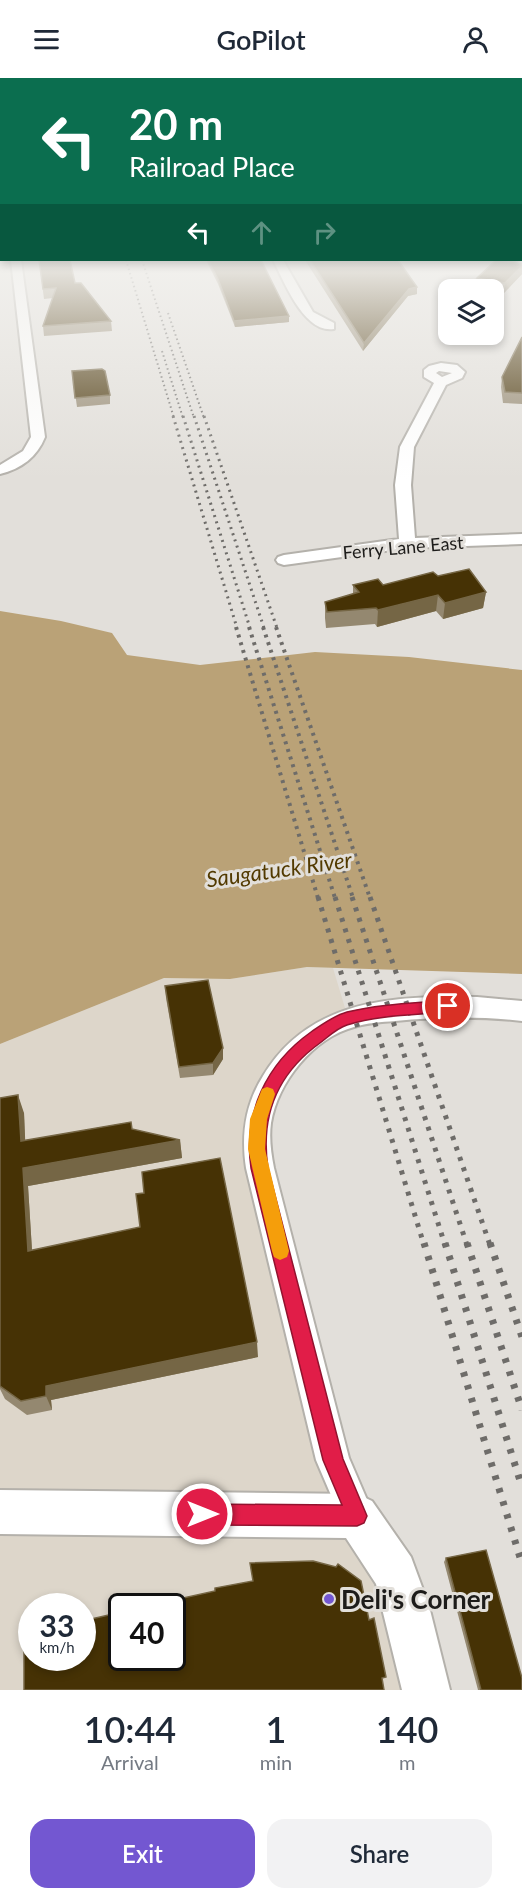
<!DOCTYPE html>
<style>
body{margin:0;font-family:Lato,sans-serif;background:#f2f2f3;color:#1f2937;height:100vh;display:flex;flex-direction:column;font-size:22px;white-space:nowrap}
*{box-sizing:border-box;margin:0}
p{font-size:20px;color:#747a83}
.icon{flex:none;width:33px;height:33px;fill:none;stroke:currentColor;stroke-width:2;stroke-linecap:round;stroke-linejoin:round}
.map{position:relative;height:1612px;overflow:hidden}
.drawer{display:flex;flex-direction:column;background:#fff;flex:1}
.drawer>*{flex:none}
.top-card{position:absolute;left:0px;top:0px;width:522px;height:183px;box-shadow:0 3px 9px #0003;background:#0b6e4f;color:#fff;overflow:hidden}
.controls{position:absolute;left:438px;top:201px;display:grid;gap:12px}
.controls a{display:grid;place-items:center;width:66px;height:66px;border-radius:12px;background:#fff;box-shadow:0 3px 9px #0003;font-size:30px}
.speed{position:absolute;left:18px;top:1515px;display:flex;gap:12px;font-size:30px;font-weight:700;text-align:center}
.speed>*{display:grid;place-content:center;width:78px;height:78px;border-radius:50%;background:#fff;box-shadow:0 3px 9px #0003;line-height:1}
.speed small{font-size:15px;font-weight:400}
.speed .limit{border:3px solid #111;border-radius:9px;background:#fff;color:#111}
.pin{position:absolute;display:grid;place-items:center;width:51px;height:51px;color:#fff;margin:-26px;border:3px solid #fff;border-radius:50%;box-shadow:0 2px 6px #0007}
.me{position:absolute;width:66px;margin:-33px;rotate:90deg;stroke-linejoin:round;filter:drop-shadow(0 0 4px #0008)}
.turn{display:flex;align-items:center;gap:21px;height:126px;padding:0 30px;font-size:27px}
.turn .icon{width:78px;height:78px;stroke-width:2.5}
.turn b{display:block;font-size:42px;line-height:51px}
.lanes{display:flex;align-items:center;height:57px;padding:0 30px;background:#0003;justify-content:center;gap:30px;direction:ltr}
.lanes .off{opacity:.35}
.eta{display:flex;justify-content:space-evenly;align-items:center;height:102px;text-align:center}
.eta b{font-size:36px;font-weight:600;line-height:42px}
.cta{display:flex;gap:12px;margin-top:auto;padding:12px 30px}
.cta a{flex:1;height:69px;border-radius:18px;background:#7357d1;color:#fff;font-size:24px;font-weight:600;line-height:69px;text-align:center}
.cta a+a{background:#f2f2f3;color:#1f2937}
header{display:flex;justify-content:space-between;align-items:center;height:78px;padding:0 30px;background:#fff;font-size:27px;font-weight:600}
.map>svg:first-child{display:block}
.built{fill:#ddd6ca;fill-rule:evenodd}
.forest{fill:#baa277}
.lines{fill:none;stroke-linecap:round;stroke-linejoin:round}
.minor-casing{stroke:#b4b1ab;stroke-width:4}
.tertiary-casing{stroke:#b4b1ab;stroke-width:4}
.minor{fill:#fff;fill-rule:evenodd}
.tertiary{fill:#fff;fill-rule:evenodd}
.rail-far4{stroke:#6e6c69;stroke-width:2;stroke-dasharray:1.5 3;stroke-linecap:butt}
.rail-far3{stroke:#6e6c69;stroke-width:3;stroke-dasharray:2 4.5;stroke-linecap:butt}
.rail-far2{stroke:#6e6c69;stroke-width:4;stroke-dasharray:3 5;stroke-linecap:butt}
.rail-far1{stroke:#6e6c69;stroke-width:5;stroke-dasharray:4 7;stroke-linecap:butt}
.rail{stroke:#6e6c69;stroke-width:7;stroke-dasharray:4.5 9;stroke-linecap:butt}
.wall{fill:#948870}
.shaded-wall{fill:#756645}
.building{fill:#463205;stroke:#756645;stroke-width:1.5}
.route{fill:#e11d48;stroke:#92132f;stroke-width:1.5}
.slow{fill:#f59e0b}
.poi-dot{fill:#7357d1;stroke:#e2dfda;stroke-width:2}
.labels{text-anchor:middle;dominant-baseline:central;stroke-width:6;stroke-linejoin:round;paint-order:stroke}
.far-street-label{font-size:18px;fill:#1d1c1a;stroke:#e2dfda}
.water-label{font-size:22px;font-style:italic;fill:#523a00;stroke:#e2dfda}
.near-poi-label{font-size:26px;font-weight:bold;fill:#1d1c1a;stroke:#e2dfda;text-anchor:start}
</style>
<header><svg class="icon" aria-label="menu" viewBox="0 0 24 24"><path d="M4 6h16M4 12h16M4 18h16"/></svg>GoPilot<svg class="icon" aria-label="person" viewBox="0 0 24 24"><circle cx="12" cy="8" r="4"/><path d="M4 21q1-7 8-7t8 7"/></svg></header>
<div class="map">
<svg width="522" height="1612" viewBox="0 0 522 1612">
<rect width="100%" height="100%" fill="#e2dfda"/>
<path class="built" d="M307 889 333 890 348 940 312 960 259 1041 325 1350 426 1612H0V966L164 900 230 901ZM32 1528H82V1580H32ZM122 1528H172V1580H122Z"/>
<polygon class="forest" points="0,533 61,543 112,555 127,577 200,587 315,574 409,579 522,592 522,896 307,889 230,901 164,900 0,966"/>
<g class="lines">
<defs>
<g id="minor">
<path d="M11 182H21L45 359C37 379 21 391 0 396V387L23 373 31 359Z"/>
<path d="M273 182H283L313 234 334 245V251C304 256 284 203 273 182Z"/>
<path d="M441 285 457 287 465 294 462 300 446 307 414 369 411 407 415 460 522 456V466L407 470 284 487 278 485 276 482 278 479 284 477 399 461 395 407 400 369 434 305 424 299V292L429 288ZM439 293 452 295 442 299 436 295Z"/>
<path d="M477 919 522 923V943C479 938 437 939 395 943 381 944 367 945 354 949 313 960 278 1004 271 1045 269 1060 271 1075 274 1090L349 1380 374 1438 369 1450 357 1455 345 1450 316 1382 246 1090C241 1057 245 1027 263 998 310 920 394 918 477 919Z"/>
</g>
<polygon id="tertiary" points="0,1412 357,1416 372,1423 411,1479 429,1528 450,1612 402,1612 376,1506 346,1460 0,1456"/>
</defs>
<use href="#minor" class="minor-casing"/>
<use href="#tertiary" class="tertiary-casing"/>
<use href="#minor" class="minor"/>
<use href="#tertiary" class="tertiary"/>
<g class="rail-far4">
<polyline points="126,182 174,340"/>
<polyline points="142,182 194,340"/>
<polyline points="168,235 204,340"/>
<polyline points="162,273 183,340"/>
</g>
<g class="rail-far3">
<polyline points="173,338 237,550"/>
<polyline points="183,338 250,550"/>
<polyline points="194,338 264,550"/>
<polyline points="204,338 277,550"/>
</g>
<g class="rail-far2">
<polyline points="236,549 318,820"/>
<polyline points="249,549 335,820"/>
<polyline points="263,549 353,820"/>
<polyline points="276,549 370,820"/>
</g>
<g class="rail-far1">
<polyline points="318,819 424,1167"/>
<polyline points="335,819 445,1167"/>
<polyline points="352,819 467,1167"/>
<polyline points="370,819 490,1167"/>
</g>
<g class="rail">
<polyline points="424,1165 522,1486"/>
<polyline points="445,1165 522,1409"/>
<polyline points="467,1165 522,1332"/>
<polyline points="490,1165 522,1259"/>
</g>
</g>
<g class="wall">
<polygon points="39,182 75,205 111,243 112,253 44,258 43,248 53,220 44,221"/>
<polygon points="206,182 261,182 289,244 235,249 218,206"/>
<polygon points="305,182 398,182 417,216 408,218 363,273"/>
<polygon points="522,196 504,215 494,213 494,212 487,212 475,210 477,200"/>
<polygon points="522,259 522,326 503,325 501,309 502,299"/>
<polygon points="72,293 110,317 110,326 77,329"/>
<polygon points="353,507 383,507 486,514 483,530 443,541 436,533 377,549 375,546 326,550 325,540 325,524 353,516"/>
<polygon points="165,908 223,981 213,997 180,1000 166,920"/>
<polygon points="0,1020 24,1035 25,1062 132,1051 180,1062 182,1080 28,1108 32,1172 258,1279 51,1322 52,1332 27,1337 5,1321 0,1311"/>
<polygon points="446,1480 522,1612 478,1612 444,1484"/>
</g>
<g class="shaded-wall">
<polygon points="522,188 522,196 504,215 505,205"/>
<polygon points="417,209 417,216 408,218 363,273 364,265 409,211"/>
<polygon points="289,238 289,244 235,249 234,243"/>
<polygon points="486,514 483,530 443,541 445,525"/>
<polygon points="438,517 436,533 377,549 378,532"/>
<polygon points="223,970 223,981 213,997 213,985"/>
<polygon points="18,1017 24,1035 26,1081 21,1063"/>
<polygon points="180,1062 182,1080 28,1108 33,1189 28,1173 23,1090"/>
<polygon points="257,1264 258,1279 51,1322 52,1332 46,1318 46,1308"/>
</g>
<g class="building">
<polygon points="39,182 70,182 75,205 81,205 111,243 43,248 56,210 43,211"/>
<polygon points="208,182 261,182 289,238 234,243 218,201"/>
<polygon points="310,182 398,182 417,209 409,211 364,265"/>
<polygon points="496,182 522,186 522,188 505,205 477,200"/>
<polygon points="522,259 522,315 505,314 502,299"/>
<polygon points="102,291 105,293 110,317 75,320 72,293"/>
<polygon points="469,491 486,514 445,525 438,517 378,532 376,530 327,534 325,524 359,514 353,507 378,501 383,507 433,494 438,498"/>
<polygon points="208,902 223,970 213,985 179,989 165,908"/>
<polygon points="18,1017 21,1063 131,1044 132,1051 180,1062 23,1090 28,1173 140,1149 136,1116 144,1115 142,1094 220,1080 257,1264 46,1308 46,1318 21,1323 0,1308 0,1020"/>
<polygon points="486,1472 522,1600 522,1612 481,1612 446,1480"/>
<polygon points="313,1483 336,1489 338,1486 361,1503 369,1542 374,1540 386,1599 382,1600 384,1612 24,1612 24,1557 32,1555 32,1580 82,1580 82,1543 122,1534 122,1580 172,1580 172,1528 147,1528 215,1513 215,1510 253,1503 250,1485"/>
</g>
<linearGradient id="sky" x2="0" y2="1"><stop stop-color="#95adbb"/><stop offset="0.44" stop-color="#f2f1ee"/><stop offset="1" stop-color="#f2f1ee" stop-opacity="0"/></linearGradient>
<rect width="522" height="401" fill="url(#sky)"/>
<path class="route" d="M448 922 453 924 455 928 453 932 448 934C415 937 378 937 347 947 337 950 328 959 320 965 277 996 260 1037 268 1090L343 1381 367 1438 364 1445 357 1448 202 1447 195 1444 192 1436 195 1429 202 1426 342 1427 323 1382 251 1090C243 1035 266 986 311 954 323 946 333 938 347 934 379 926 415 925 448 922Z"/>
<polygon class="slow" points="267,1009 273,1011 275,1016 267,1041 265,1071 289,1173 287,1179 280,1182 274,1179 272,1173 248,1071 250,1041 262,1011"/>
<circle class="poi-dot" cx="329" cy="1521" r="6"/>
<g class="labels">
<g class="far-street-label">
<text transform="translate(403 469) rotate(-5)">Ferry Lane East</text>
</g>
<g class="water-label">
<text transform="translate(279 791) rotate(-8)">Saugatuck River</text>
</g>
<g class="near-poi-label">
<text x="341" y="1521">Deli's Corner</text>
</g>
</g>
</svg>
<div class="controls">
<a><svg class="icon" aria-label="layers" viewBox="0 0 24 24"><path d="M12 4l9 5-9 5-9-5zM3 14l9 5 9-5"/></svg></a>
</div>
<div class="speed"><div>33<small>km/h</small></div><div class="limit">40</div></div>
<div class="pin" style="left:448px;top:928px;background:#d93025"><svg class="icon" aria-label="arrive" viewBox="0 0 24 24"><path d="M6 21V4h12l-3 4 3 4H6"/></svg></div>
<svg class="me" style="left:202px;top:1436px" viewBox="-20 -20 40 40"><circle r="17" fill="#e11d48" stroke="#fff" stroke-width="3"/><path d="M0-11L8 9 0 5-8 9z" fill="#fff"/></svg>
<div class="top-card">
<div class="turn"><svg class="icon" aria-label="left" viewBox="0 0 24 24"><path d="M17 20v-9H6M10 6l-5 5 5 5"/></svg><div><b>20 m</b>Railroad Place</div></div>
<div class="lanes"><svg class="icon" aria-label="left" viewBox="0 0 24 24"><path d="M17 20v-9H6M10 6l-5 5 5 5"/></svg><svg class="icon off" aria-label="ahead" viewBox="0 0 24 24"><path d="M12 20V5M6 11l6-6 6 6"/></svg><svg class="icon off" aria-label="right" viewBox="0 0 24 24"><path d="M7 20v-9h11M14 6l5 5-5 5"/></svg></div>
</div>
</div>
<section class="drawer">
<div class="eta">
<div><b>10:44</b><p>Arrival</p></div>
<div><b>1</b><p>min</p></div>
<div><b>140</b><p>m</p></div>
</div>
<div class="cta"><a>Exit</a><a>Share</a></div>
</section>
